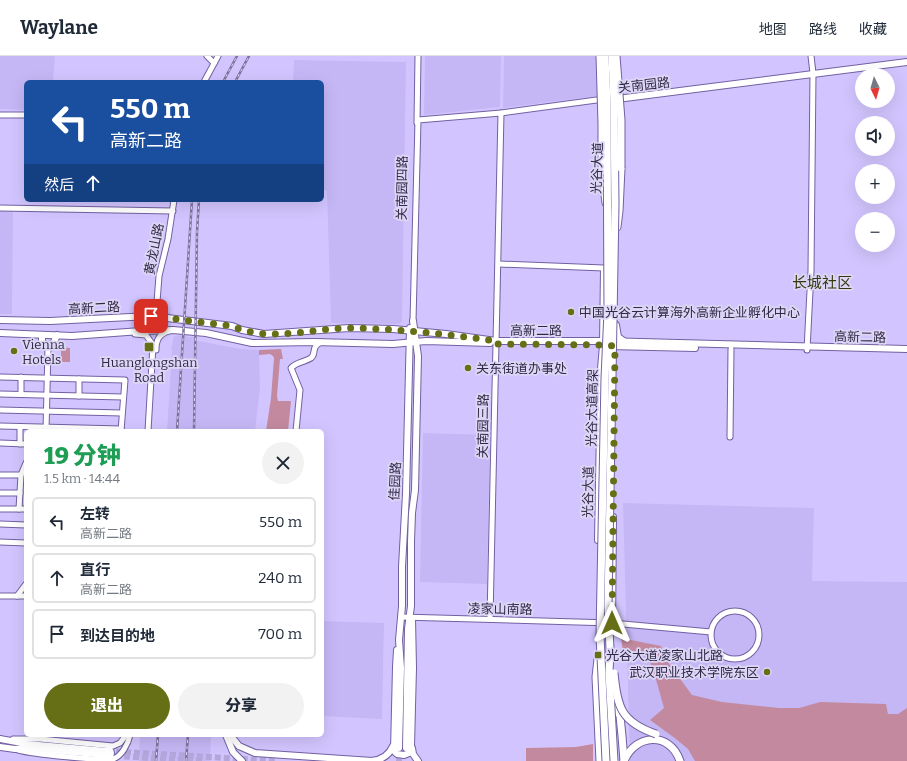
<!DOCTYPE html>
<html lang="zh">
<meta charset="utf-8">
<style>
body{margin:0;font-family:Bitter,"Noto Sans SC",serif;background:#f2f2f3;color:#1f2937;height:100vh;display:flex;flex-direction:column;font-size:15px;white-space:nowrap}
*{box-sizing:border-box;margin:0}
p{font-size:13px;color:#747a83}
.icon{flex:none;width:22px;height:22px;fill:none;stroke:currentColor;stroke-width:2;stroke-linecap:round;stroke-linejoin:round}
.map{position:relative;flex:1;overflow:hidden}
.drawer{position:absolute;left:24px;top:373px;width:300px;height:308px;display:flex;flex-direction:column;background:#fff;border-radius:6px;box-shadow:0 4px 16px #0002}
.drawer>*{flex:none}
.banner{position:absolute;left:24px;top:24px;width:300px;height:122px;border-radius:6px;box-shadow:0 4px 16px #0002;background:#1a4fa0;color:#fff;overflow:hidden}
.needle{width:26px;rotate:175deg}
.fabs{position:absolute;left:855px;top:12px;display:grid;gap:8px}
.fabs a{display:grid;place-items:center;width:40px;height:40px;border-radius:50%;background:#fff;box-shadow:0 4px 16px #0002;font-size:20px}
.pin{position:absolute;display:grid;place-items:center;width:34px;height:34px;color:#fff;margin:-17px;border-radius:8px;box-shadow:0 2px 6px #0006}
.me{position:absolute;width:44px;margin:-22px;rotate:0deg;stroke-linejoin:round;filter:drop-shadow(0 0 3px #0008)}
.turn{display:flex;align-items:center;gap:14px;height:84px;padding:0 20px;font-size:18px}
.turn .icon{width:52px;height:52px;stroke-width:2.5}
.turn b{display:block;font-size:28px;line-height:34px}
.then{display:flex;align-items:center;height:38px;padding:0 20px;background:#0003;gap:8px;font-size:15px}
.round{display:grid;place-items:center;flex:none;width:42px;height:42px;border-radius:21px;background:#f2f2f3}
.headline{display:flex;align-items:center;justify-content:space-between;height:68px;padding:0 20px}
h1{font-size:24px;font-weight:800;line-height:30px;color:#1e9e55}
.button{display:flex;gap:8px;margin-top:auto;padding:8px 20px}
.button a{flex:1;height:46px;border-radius:24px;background:#676f16;color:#fff;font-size:16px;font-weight:800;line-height:46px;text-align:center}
.button a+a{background:#f2f2f3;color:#1f2937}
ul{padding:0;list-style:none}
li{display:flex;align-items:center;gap:12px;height:50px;margin:0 8px 6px;padding:0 12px;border:2px solid #e0e1e3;border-radius:6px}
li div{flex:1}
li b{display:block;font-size:15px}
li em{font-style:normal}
header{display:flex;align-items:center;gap:24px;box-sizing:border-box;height:56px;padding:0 20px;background:#fff;border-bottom:1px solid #e0e1e3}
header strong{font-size:19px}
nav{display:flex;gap:22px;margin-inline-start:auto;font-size:14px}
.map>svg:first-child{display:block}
.built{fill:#c5b7f5}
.green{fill:#c38a9f}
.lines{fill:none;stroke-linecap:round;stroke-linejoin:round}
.major-tunnel{stroke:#b2a6da;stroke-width:6;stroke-dasharray:6 3;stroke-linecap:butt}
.minor-casing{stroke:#7260a2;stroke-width:7}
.major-casing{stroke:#7260a2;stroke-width:8}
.highway-casing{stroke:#7260a2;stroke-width:9}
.minor{stroke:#fff;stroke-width:5}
.major{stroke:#fff;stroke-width:6}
.highway{stroke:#fff;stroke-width:7}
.rail-casing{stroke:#7d739e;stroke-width:2.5}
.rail{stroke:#ddd7f5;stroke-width:1;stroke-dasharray:3;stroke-linecap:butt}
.highway-bridge-casing{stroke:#7260a2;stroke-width:9;stroke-linecap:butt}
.highway-bridge{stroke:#fff;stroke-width:7}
.route{stroke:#676f16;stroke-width:7;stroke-dasharray:0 12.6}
.poi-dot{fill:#676f16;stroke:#ddd7f5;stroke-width:1.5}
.labels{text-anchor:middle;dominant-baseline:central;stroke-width:3.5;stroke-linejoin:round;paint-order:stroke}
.street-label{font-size:13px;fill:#312a47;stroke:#ddd7f5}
.poi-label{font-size:13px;fill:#312a47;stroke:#ddd7f5;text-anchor:start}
.quarter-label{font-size:15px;fill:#353911;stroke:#ddd7f5}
</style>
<header>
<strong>Waylane</strong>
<nav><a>地图</a><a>路线</a><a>收藏</a></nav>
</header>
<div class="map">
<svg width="907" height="705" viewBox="0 0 907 705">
<rect width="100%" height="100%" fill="#d2c5ff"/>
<g class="built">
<polygon points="0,0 55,0 53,26 26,26 26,54 0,53"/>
<polygon points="425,0 501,0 500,51 424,59"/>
<polygon points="504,0 602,0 606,39 503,52"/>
<polygon points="294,4 406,6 402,266 398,268 331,267 327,135 322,134 322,26 293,26"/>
<polygon points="0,155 13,155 12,258 0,258"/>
<polygon points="185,279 188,281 194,281 194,284 241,293 259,294 260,332 255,375 167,375 172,294 171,293 174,280"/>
<polygon points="423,377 490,379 487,528 420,526"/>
<polygon points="623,447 814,452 812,525 907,526 907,705 630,705"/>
<polygon points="322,565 384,567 382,663 322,660"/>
<polygon points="140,679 211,679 210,705 139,705"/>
</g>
<g class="green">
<polygon points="61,291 70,292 70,306 61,306"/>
<polygon points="281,293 283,303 280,303 277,340 278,345 291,345 288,375 266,375 271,342 274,302 273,300 270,298 259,299 259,294"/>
<path d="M621 582 661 590 667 605 692 639 722 646 779 652H799L820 646 886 648 888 658H898L907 652V705H695L688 693 676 683 650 664 664 652C659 635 655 617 648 601L623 596Z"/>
<polygon points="593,688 593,705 526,705 526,692 576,691"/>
</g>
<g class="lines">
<g class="major-tunnel">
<polyline points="107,695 277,705"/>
<polyline points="115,700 202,705"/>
<polyline points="399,705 399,693"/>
</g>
<defs>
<g id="minor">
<polyline points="207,0 214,7"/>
<polyline points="204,26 218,0"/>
<polyline points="0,59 26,59"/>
<polyline points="417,67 418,0"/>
<polyline points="0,152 173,155"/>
<polyline points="499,208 604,212"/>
<path d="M145 259C152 257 154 253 157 247"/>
<polyline points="167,261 159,255 157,246 159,220 168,183 174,144"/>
<polyline points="413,265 418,64 501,57 604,43"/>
<polyline points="135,278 146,279 153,289 148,375"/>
<path d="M156 294C156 284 159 278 169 275"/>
<polyline points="807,294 811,215 813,17 811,0"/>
<polyline points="0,321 125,324 121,375"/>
<polyline points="0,338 123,341"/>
<polyline points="21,338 21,321"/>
<polyline points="79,340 79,323"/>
<polyline points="0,354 122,357"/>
<polyline points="0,370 121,373"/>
<polyline points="46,375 48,291"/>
<path d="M296 375 300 334 291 312C296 306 305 306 311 302 317 297 310 292 321 286"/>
<polyline points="730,381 731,293"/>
<polyline points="0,387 26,388"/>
<polyline points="20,388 20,371"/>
<polyline points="0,419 21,419"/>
<polyline points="0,437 20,437"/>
<polyline points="0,453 26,453"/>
<polyline points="19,453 21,419 26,407"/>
<polyline points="0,468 26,469"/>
<polyline points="0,486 26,487"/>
<polyline points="0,540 26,540"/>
<polyline points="17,540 26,528"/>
<circle cx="735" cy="579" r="24"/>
<polyline points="401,561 612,567 711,576"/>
<polyline points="490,563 501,57"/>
<polyline points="13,683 40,683 113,690 120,687 126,679"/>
<path d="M18 694C33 698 101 705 113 703 122 700 128 688 130 679"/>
<path d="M107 703 110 702C113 697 111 694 108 690"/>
</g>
<g id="major">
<polyline points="617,43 907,6"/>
<polyline points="0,264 50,265 151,260 232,270 242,274 264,278 349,272 393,273 446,278 496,285 603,285 907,293"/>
<polyline points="616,269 618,281 625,286"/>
<polyline points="0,277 72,280 141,275 173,274 206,277 252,287 314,286 393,288 426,285 490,287"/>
<polyline points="42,279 42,286 48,291 54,286 57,279"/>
<polyline points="609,290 695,292"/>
<polyline points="598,484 601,313 603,289 604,213"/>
<polyline points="612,574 613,461"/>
<polyline points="397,594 396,611 394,695 397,698 404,699 409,697 411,690 413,612 412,562"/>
<polyline points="226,679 233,696 242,705"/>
<polyline points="230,679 239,690 255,697 372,705"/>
<polyline points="0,683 27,688 107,695"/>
<polyline points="0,691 15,693 26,692 107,699"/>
<polyline points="399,692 401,612 399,584 402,550 402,511 406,438 410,272"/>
<polyline points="406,692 408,573 411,550 411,485 412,457 415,434 418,300 413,265"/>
<polyline points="412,692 413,698 418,705"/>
<path d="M371 705C381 704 389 700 393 690"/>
</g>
<g id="highway">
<polyline points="602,115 606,147"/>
<polyline points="617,171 619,155 621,112"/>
<polyline points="598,603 596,621 600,705"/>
<polyline points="612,643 620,660 622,680 624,705"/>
<path d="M624 705C635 678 670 675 680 705"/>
</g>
</defs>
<use href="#minor" class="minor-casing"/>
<use href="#major" class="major-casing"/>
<use href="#highway" class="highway-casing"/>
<use href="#minor" class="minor"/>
<use href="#major" class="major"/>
<use href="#highway" class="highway"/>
<defs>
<g id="rail">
<polyline points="223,26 237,0"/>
<polyline points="235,26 249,0"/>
<polyline points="177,375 192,144"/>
<polyline points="194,375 197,176 199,144"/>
<polyline points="156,705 158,679"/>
<polyline points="186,705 188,679"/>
</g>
</defs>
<use href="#rail" class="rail-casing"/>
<use href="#rail" class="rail"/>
<defs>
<g id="highway-bridge">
<polyline points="600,0 602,68 602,115"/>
<polyline points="605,0 607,47 608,255 605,322 600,580 606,705"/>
<polyline points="612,0 614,47 615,149 608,551 610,593 609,617 614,705"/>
<polyline points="616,0 621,64 621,112"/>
<path d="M614 617C617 651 621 666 656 678"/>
</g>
</defs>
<use href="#highway-bridge" class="highway-bridge-casing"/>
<use href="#highway-bridge" class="highway-bridge"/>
</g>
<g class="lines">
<path class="route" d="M151 260 232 270C270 287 311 272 350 272 399 273 447 278 496 285V288L603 289 615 290 612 567"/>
</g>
<g class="poi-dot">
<circle cx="571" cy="256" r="4"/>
<rect x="144" y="286" width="10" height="10" rx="2"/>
<circle cx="14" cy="295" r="4"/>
<circle cx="468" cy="312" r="4"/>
<rect x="594" y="595" width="8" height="8" rx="2"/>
<circle cx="767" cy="616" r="4"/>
</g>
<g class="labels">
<g class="street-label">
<text transform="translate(644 29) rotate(-6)">关南园路</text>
<text transform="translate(597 112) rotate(-88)">光谷大道</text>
<text transform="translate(402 132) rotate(-89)">关南园四路</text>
<text transform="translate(154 193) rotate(-79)">黄龙山路</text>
<text transform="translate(94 252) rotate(-3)">高新二路</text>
<text x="536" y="274">高新二路</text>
<text transform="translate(860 281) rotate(1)">高新二路</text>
<text transform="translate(592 352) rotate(-89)">光谷大道高架</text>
<text transform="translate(483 370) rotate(-89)">关南园三路</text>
<text transform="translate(395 425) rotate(-87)">佳园路</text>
<text transform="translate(588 436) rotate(-89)">光谷大道</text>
<text transform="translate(500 553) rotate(1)">凌家山南路</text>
</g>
<g class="poi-label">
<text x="579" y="256">中国光谷云计算海外高新企业孵化中心</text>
<text x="22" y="288">Vienna<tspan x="22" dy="15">Hotels</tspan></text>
<text x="149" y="306" text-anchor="middle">Huanglongshan<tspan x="149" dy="15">Road</tspan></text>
<text x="476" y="312">关东街道办事处</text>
<text x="606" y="599">光谷大道凌家山北路</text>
<text x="759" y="616" text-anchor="end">武汉职业技术学院东区</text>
</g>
<g class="quarter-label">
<text x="822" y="227">长城社区</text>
</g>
</g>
</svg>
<div class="fabs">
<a><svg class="needle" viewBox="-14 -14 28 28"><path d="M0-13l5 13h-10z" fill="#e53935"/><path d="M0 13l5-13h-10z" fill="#747a83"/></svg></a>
<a><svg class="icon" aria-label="sound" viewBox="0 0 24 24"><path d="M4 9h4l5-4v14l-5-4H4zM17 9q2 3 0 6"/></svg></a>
<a>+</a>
<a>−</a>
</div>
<div class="pin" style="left:151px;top:260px;background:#d93025"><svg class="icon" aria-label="arrive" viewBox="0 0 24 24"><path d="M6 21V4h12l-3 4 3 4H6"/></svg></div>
<svg class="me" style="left:612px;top:567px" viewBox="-20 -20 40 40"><path d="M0-17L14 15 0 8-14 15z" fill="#676f16" stroke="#fff" stroke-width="4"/></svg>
<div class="banner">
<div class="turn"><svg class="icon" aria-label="left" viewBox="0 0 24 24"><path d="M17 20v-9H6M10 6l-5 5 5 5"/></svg><div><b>550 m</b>高新二路</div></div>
<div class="then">然后<svg class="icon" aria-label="ahead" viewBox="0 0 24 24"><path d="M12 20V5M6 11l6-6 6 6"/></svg></div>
</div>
<section class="drawer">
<div class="headline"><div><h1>19 分钟</h1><p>1.5 km · 14:44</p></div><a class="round"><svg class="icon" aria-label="close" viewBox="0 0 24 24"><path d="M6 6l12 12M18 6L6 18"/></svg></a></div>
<ul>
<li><svg class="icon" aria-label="left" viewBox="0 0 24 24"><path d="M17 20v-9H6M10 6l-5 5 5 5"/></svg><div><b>左转</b><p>高新二路</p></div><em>550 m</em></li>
<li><svg class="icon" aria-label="ahead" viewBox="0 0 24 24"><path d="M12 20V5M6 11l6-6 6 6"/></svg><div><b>直行</b><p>高新二路</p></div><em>240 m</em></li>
<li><svg class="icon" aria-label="arrive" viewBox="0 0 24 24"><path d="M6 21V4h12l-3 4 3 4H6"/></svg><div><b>到达目的地</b></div><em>700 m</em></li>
</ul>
<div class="button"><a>退出</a><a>分享</a></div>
</section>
</div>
